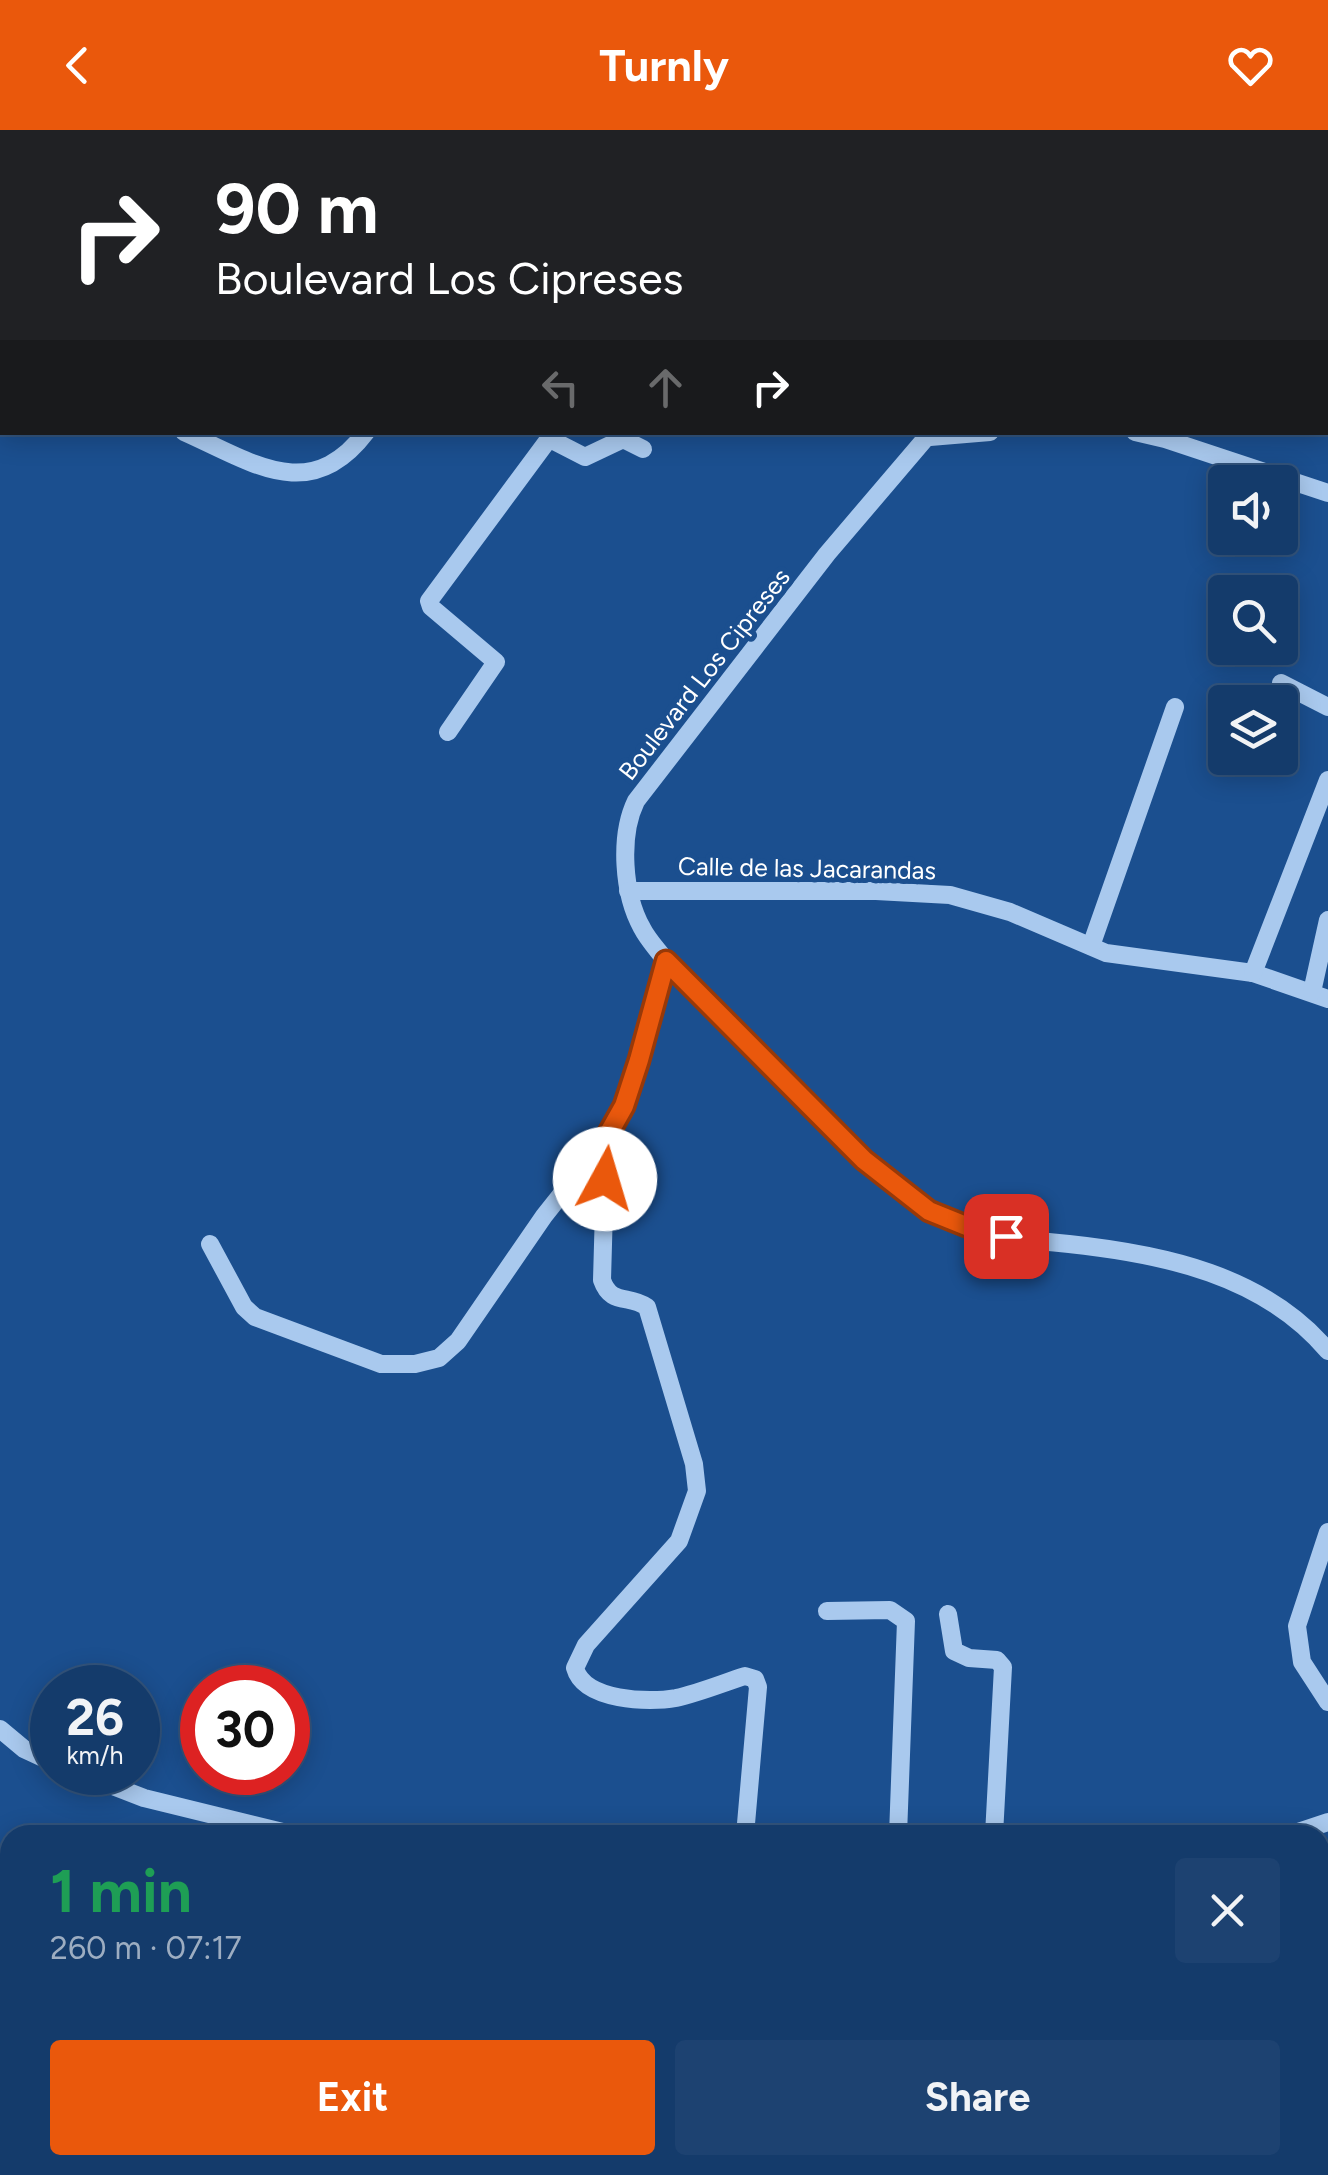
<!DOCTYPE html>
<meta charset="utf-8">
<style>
body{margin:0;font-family:Figtree,sans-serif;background:#1d4271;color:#f1f3f6;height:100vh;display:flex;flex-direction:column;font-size:38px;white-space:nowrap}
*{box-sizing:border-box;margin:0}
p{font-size:32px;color:#9dadc1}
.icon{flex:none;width:55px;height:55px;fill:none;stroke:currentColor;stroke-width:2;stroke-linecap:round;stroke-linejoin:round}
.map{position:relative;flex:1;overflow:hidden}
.details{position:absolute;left:0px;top:1695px;width:1330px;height:350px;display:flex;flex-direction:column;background:#143b6b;border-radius:30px 30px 0 0;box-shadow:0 5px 25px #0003,0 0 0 2px #33557e}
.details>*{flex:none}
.hud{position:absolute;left:0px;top:0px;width:1330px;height:305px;box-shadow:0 5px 25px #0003,0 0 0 2px #33557e;background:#202124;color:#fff;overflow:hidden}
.fabs{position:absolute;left:1208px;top:335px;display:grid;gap:20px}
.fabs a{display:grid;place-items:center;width:90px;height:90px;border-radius:10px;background:#143b6b;box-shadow:0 5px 25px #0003,0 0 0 2px #33557e;font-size:50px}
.speed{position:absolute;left:30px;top:1535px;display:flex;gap:20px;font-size:50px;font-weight:700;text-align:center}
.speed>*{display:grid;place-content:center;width:130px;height:130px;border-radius:50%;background:#143b6b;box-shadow:0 5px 25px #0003,0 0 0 2px #33557e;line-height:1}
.speed small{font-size:25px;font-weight:400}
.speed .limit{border:15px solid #d22;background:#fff;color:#111}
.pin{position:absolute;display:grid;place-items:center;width:85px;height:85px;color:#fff;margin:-42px;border-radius:20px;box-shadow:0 5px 15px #0006}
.me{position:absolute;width:110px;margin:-55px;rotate:6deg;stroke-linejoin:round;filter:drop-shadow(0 0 8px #0008)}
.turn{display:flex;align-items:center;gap:35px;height:210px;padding:0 50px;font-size:45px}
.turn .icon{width:130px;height:130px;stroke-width:2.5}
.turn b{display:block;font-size:70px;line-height:85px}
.lanes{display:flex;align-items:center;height:95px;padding:0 50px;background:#0003;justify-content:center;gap:50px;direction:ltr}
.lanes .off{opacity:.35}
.round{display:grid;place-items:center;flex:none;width:105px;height:105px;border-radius:10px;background:#1d4271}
.overview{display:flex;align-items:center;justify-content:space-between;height:170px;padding:0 50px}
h1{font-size:60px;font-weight:700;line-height:75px;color:#1e9e55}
.action{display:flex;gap:20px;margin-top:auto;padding:20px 50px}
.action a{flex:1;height:115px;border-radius:10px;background:#ea580c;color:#fff;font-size:40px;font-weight:700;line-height:115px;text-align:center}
.action a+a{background:#1d4271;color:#f1f3f6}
header{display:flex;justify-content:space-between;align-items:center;height:130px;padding:0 50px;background:#ea580c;color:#fff;font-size:45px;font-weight:700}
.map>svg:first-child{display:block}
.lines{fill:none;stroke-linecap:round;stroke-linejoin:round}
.minor{stroke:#a9c9ee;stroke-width:18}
.route-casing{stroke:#983908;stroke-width:25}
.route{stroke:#ea580c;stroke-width:18}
.labels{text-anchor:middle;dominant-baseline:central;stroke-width:10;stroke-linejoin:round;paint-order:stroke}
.street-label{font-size:25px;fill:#fff;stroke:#1b4f8f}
</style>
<header><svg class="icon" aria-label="back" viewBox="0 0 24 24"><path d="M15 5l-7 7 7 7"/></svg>Turnly<svg class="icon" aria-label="heart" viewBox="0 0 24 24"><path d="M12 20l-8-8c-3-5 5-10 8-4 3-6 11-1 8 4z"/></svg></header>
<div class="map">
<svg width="1328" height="2045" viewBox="0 0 1328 2045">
<rect width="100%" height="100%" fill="#1b4f8f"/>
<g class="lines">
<g class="minor">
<polyline points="259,0 260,2"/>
<polyline points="586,0 588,2"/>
<polyline points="689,0 691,2"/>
<polyline points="749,0 752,2"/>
<polyline points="408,2 410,0"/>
<polyline points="451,2 456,0"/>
<polyline points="989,2 1003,0"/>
<polyline points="0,233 2,234"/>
<path d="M184 302C252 332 310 376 366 302"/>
<path d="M931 302 827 424 636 671C619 706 623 764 642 798 648 810 658 820 666 831 715 882 764 933 815 982 850 1017 887 1057 930 1081 972 1105 1021 1110 1069 1114 1163 1124 1264 1145 1328 1221"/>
<polyline points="1135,302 1165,309 1328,363"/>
<polyline points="930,307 990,302"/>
<polyline points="550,309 585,327 623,309 643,319"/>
<polyline points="1281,553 1328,577"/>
<polyline points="448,602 496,532 431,477 429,471 554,302"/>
<polyline points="628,761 876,761 950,765 1010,782 1106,823 1253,843 1328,869"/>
<polyline points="1091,816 1175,577"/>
<polyline points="1253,843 1328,650"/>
<polyline points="1312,862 1328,790"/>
<path d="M606 1008 602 1150C611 1176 629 1164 647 1177L694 1334 697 1361 679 1411 586 1515 575 1538C584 1571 649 1573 676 1568 699 1563 723 1553 745 1546L755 1549 758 1557 745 1705"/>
<polyline points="210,1114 244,1177 255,1187 381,1234 415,1234 439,1228 458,1211 544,1086 606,1008 623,976 639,930 666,831"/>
<polyline points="1328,1402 1297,1496 1302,1532 1328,1572"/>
<polyline points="827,1481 890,1480 906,1491 898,1705"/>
<polyline points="948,1484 954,1521 969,1528 997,1530 1003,1537 994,1705"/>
<polyline points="0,1599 24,1619 52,1632"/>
<polyline points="77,1642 144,1668 295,1705"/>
<polyline points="1289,1705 1328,1692"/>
<polyline points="0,1822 10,1825"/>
<polyline points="1320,1858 1328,1863"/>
<polyline points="1010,2035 1019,2045"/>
<polyline points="442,2045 450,2035"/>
<polyline points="689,2045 695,2035"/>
<polyline points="925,2045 932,2035"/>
</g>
</g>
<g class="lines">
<defs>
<polyline id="route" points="605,1049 606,1008 624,976 639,930 666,831 864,1030 929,1081 976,1100 1006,1106"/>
</defs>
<use href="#route" class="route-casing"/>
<use href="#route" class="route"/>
</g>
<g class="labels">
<g class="street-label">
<text transform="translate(704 544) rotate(-52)">Boulevard Los Cipreses</text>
<text transform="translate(807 738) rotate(1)">Calle de las Jacarandas</text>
</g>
</g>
</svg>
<div class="fabs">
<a><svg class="icon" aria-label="sound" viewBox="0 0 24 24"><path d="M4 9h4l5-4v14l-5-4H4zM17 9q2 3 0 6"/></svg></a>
<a><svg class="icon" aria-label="search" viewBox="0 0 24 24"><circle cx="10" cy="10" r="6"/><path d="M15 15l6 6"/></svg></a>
<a><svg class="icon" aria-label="layers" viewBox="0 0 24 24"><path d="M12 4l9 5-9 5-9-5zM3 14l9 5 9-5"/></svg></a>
</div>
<div class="speed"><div>26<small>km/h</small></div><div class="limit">30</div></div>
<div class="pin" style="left:1006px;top:1106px;background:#d93025"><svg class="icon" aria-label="arrive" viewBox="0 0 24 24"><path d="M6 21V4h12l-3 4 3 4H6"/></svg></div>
<svg class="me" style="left:605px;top:1049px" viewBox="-20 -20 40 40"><circle r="19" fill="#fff"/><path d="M0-13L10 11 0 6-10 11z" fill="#ea580c"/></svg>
<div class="hud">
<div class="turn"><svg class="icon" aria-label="right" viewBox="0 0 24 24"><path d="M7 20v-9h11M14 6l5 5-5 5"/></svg><div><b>90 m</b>Boulevard Los Cipreses</div></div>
<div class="lanes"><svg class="icon off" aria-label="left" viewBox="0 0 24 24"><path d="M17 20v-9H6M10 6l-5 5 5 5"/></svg><svg class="icon off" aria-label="ahead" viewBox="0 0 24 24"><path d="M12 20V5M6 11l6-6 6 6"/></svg><svg class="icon" aria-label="right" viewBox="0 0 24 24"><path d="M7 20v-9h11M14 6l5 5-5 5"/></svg></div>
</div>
<section class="details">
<div class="overview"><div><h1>1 min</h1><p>260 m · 07:17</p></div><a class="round"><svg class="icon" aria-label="close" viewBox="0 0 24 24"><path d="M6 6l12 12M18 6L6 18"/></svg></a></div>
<div class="action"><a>Exit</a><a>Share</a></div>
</section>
</div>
